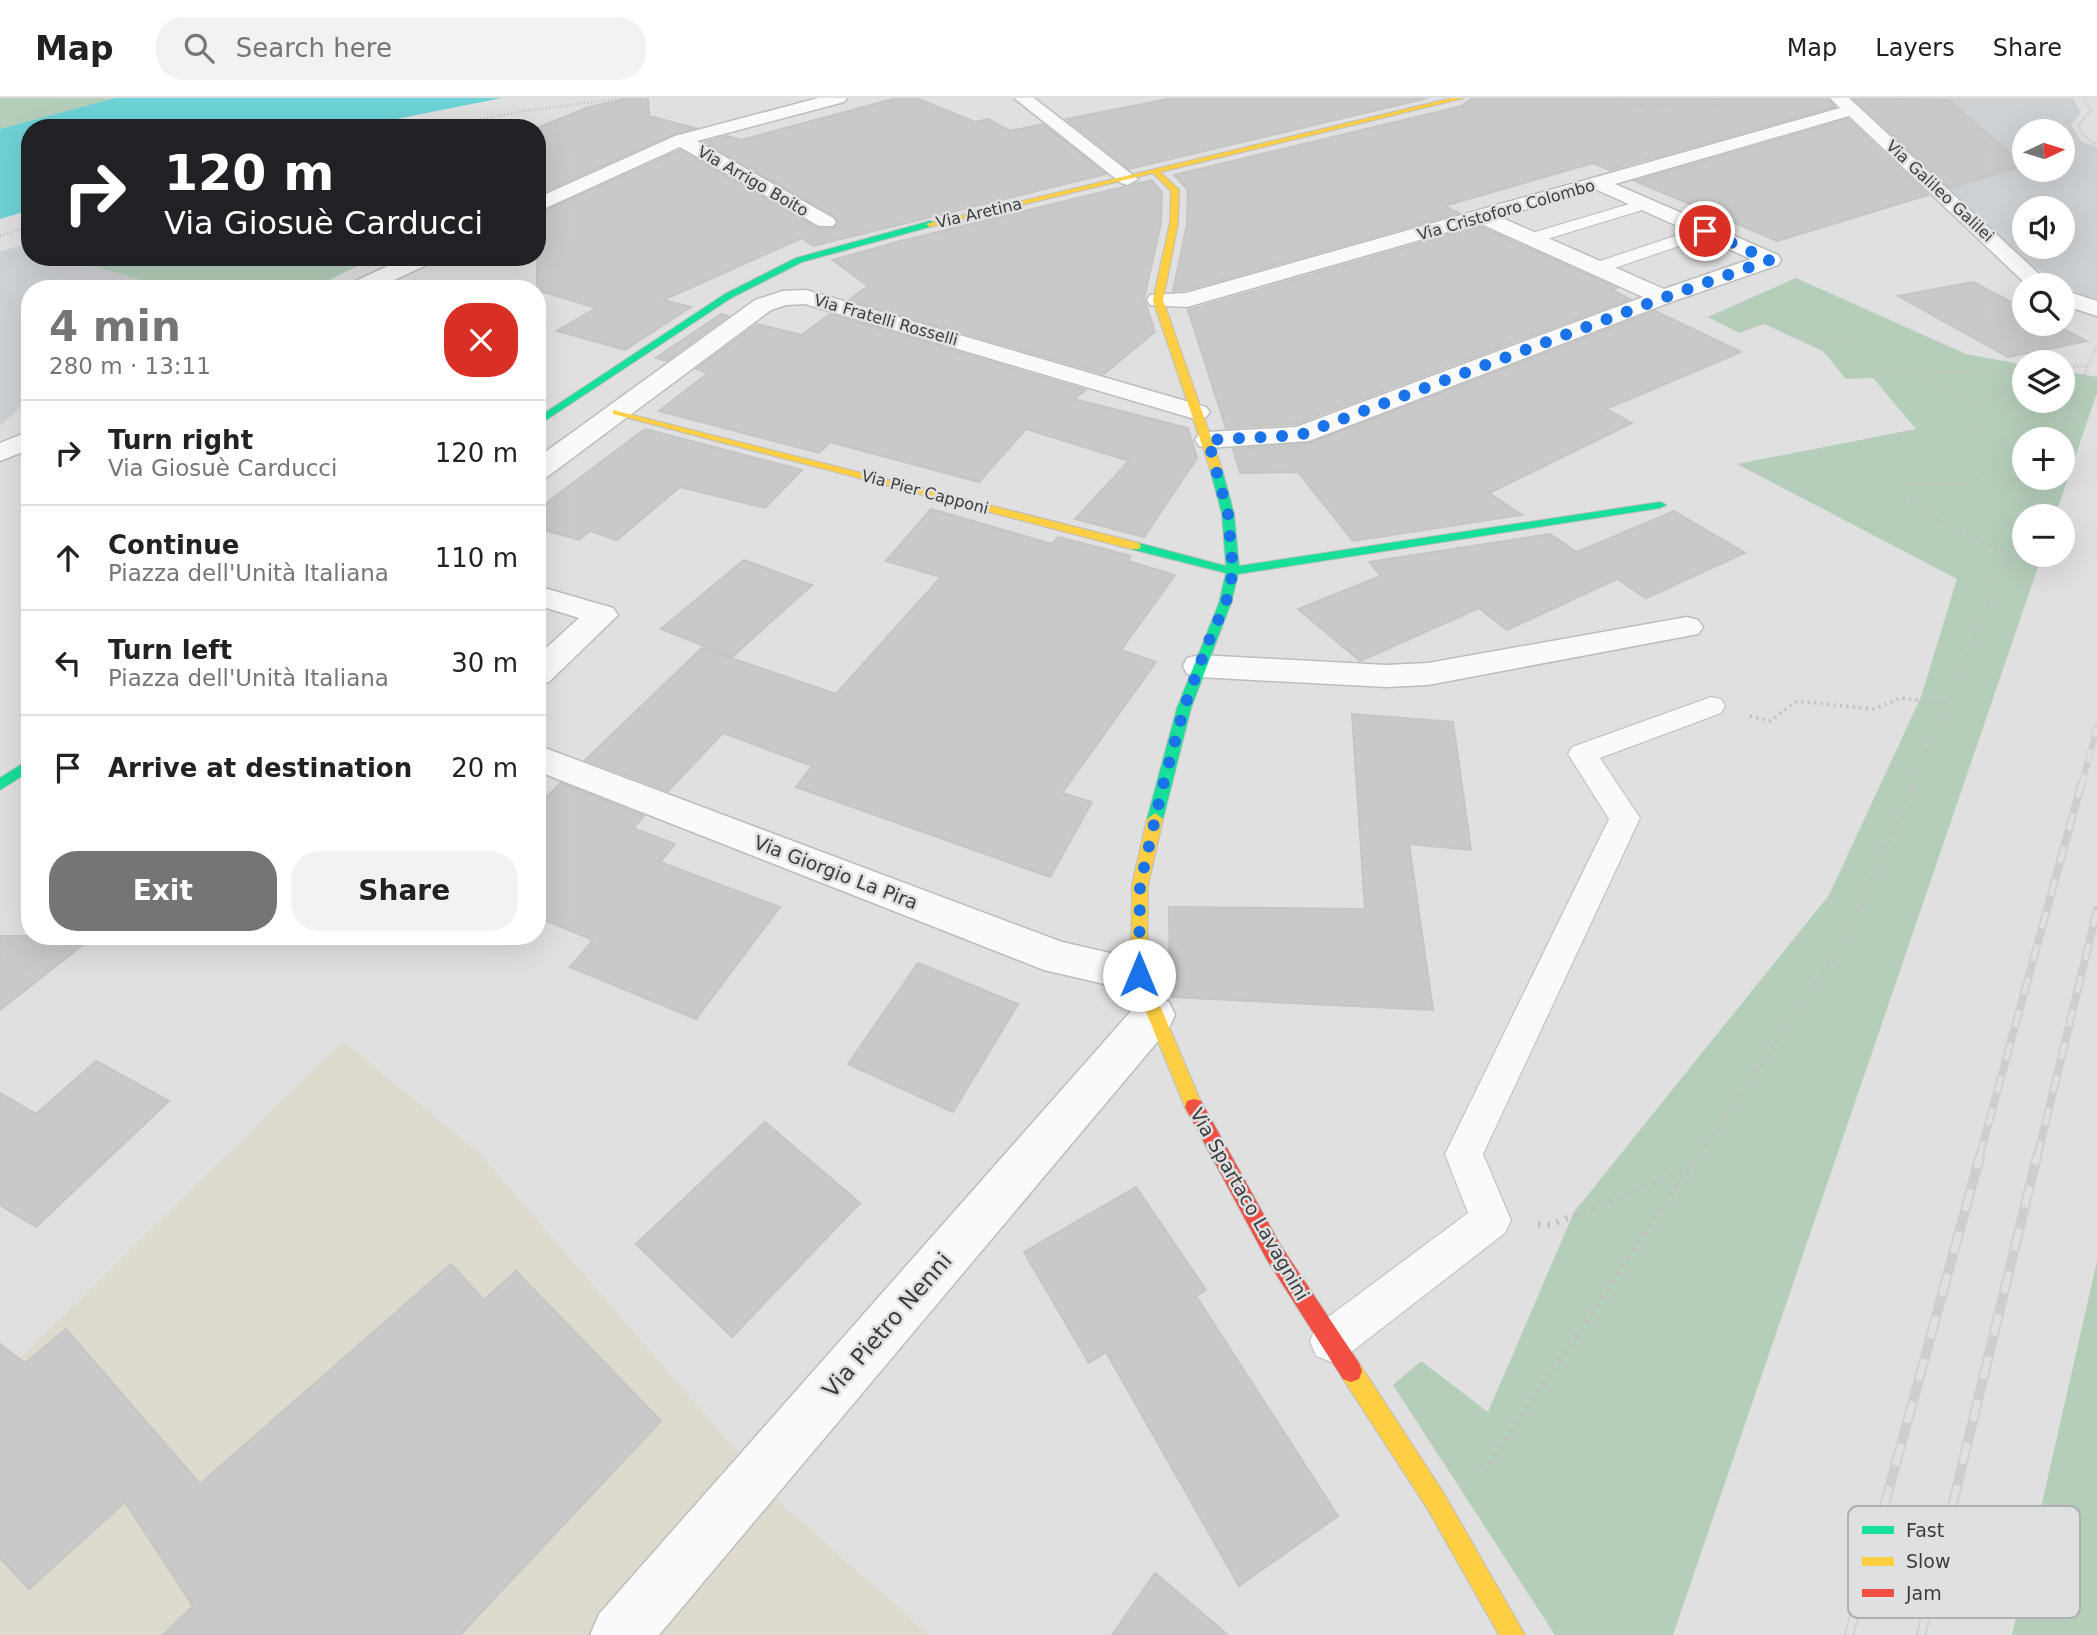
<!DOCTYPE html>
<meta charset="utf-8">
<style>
body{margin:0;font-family:"DejaVu Sans",sans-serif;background:#f2f2f2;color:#222;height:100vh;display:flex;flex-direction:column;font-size:26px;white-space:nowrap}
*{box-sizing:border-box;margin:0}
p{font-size:23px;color:#767676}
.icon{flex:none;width:38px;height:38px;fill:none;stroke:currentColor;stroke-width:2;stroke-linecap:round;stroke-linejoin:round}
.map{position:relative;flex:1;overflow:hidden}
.panel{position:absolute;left:21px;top:182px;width:525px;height:665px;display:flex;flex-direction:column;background:#fff;border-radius:28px;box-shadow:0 7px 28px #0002}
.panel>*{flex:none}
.guide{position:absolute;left:21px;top:21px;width:525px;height:147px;border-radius:28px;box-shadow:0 7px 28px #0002;background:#202124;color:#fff;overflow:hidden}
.needle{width:46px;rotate:86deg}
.fabs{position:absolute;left:2012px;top:21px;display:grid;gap:14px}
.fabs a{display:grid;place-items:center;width:63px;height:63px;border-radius:50%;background:#fff;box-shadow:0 7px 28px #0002;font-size:35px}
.pin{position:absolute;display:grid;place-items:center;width:60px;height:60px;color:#fff;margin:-30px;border:4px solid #fff;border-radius:50%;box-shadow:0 2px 7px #0007}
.me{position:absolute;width:77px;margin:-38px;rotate:0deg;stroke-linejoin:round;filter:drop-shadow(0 0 5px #0008)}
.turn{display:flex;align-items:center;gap:24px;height:147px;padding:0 28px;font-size:32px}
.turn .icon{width:91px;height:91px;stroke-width:2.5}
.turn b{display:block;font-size:49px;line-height:60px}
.round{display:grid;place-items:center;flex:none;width:74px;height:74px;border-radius:28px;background:#f2f2f2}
.headline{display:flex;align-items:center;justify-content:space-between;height:119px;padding:0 28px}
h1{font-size:42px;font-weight:800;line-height:52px;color:#757576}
.action{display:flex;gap:14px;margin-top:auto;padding:14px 28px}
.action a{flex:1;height:80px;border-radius:28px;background:#757576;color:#fff;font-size:28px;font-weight:800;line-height:80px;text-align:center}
.action a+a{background:#f2f2f2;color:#222}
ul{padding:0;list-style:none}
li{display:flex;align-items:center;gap:21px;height:105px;padding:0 28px;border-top:2px solid #e0e0e0}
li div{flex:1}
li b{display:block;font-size:26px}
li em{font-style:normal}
header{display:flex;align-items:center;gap:42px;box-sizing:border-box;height:98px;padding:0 35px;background:#fff;border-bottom:2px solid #e0e0e0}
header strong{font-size:33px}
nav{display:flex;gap:38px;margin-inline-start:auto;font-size:24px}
.search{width:490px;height:63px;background:#f2f2f2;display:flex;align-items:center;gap:18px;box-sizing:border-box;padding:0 24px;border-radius:28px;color:#767676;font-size:26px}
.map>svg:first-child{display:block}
.industrial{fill:#dfdace}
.built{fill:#ced1d4;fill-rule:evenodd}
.green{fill:#b5ceba;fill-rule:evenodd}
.water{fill:#6dd2d6}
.building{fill:#c9c9c9;stroke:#c5c5c5;stroke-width:2}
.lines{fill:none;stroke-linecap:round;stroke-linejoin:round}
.lane-casing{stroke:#bdbdbd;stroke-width:2}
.street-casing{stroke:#bdbdbd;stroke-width:3}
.fast-casing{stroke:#bdbdbd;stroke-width:2}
.slow-casing{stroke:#bdbdbd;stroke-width:2}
.jam-casing{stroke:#bdbdbd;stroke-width:2}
.path-far3{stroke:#c0c0c1;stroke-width:2.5;stroke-dasharray:1 2.5;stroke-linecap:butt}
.path-far2{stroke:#c0c0c1;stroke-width:3.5;stroke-dasharray:2 4.5;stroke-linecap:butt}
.path-far1{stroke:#c0c0c1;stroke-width:4.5;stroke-dasharray:2 5;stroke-linecap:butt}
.path{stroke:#c0c0c1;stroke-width:6;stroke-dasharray:2.5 7;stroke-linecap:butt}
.lane{fill:#fafafa;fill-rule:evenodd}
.street{fill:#fafafa;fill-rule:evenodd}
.fast{fill:#16e098;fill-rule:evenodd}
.slow{fill:#ffcf43;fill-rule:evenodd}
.jam{fill:#f24e42;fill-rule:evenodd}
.rail-far2-casing{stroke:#cecece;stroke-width:6}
.rail-far1-casing{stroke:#cecece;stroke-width:8}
.rail-casing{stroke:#cecece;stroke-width:10}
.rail-far2{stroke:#dfe0e1;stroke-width:4.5;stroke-dasharray:13;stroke-linecap:butt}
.rail-far1{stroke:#dfe0e1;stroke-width:5;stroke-dasharray:17;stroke-linecap:butt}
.rail{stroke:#dfe0e1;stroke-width:7;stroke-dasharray:22;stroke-linecap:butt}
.route{stroke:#1a73e8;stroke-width:12;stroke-dasharray:0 21.6}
.labels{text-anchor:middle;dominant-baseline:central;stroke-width:5;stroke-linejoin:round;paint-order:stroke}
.far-street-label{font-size:16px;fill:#3c3c3d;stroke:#dfe0e1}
.street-label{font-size:19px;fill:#3c3c3d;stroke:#dfe0e1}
.near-street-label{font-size:23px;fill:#3c3c3d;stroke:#dfe0e1}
.key{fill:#dfe0e1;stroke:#aeafb0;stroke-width:2}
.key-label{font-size:19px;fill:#3c3c3d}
</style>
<header>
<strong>Map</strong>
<div class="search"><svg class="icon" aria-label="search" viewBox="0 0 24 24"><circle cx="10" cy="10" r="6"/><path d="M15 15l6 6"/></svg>Search here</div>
<nav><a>Map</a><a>Layers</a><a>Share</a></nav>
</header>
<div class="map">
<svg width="2097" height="1537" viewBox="0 0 2097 1537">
<rect width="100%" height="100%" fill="#e0e0e0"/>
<polygon class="industrial" points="343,943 479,1055 782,1406 929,1537 0,1537 0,1280"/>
<g class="built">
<path d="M1856 0H2073L2081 14 2071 27 2081 43 2097 49V206L2022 162ZM2025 33H2063V72H2025ZM2025 110H2063V149H2025Z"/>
<polygon points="21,148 30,151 30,159 60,159 173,191 30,191 30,300 0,328 0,153"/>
</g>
<g class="green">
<polygon points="0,0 115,0 0,31"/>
<polygon points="60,159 375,159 311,191 173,191"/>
<path d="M1796 180 1966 256 2025 267V303H2063V273L2097 279V295L2055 418H2025V457H2042L1673 1537H1555L1393 1287 1421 1263 1488 1314 1574 1114 1829 797 1921 599 1957 481 1737 366 1916 331 1873 280 1846 281 1823 253 1764 226 1739 235 1708 219ZM2025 341H2063V380H2025Z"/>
<polygon points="2097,1163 2097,1537 2012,1537"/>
</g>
<polygon class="water" points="115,0 502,0 351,30 30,30 30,112 0,121 0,31"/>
<g class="building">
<polygon points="631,0 648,0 649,18 695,30 674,36 537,97 537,30 589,9"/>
<polygon points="897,0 916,0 975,24 988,21 1010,33 1043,26 1106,76 813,148 802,140 663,202 691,209 625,252 557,233 596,210 537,192 537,116 680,52 818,130 833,131 839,124 834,118 704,44 727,38 741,42"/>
<polygon points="1173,0 1428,0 1129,71 1066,21"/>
<polygon points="1472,0 1827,0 1835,9 1610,72 1593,65 1444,108 1459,115 1186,192 1173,193 1187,126 1188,92 1174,77 1462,8"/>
<polygon points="1853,0 1948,2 2024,67 1950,90"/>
<polygon points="1848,21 1928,97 1777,143 1635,83"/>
<polygon points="1151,82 1162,94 1161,125 1144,201 1155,234 1104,276 849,202 868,188 833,162 893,145"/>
<polygon points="1479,128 1617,190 1612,192 1630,201 1295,326 1226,330 1188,212"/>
<polygon points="1973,184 2025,211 2025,226 2054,226 2087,243 2008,259 1898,198"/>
<polygon points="1655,213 1741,254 1606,311 1632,325 1489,395 1522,417 1353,443 1298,374 1240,375 1233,351 1310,345"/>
<polygon points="721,216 728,218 666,263 656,260"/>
<polygon points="830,216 1086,292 1074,301 1188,330 1197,360 1144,439 1075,421 1129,363 1026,331 979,384 830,344 819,355 659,313 708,275 696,271 757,226 801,237"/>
<polygon points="645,331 802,372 765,410 680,389 617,442 590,433 579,442 537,430 537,412"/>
<polygon points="931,411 1052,446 1058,439 1131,458 1128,463 1175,477 1121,552 1156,564 1062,695 1092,704 1050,779 796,689 812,668 723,635 668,693 585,662 702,550 836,596 941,479 886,463"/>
<polygon points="1674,413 1745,455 1646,500 1617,481 1507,532 1479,510 1360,563 1298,511 1381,478 1369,464 1550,436 1577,454"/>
<polygon points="744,462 812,487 732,559 661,531"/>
<polygon points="1352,616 1453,624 1471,752 1409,746 1433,912 1172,899 1170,893 1169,809 1365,811"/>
<polygon points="561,685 644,718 633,730 675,746 660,764 780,809 696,921 570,869 593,842 537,819 537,708"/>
<polygon points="0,838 94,838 0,912"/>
<polygon points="918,865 1018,906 953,1014 848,966"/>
<polygon points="96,963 169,1003 36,1129 0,1107 0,995 36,1016"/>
<polygon points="765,1024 860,1105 732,1239 636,1146"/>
<polygon points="1136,1089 1206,1192 1196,1198 1338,1418 1239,1488 1106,1254 1089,1265 1024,1154"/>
<polygon points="451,1166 484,1202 516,1173 661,1323 460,1537 163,1537 193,1508 125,1404 29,1491 0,1460 0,1246 25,1265 66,1231 200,1386"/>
<polygon points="1155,1475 1228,1537 1112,1537"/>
</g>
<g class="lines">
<defs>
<g id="lane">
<polygon points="1646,101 1652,103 1654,106 1652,109 1531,146 1522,141 1525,137"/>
<polygon points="1705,128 1713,133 1711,137 1603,174 1591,174 1588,170 1591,166"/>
<polygon points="1711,599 1721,601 1725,608 1721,615 1600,660 1640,720 1483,1056 1511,1122 1505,1135 1346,1258 1331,1264 1316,1258 1310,1243 1316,1228 1468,1115 1445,1056 1609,721 1568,656 1572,649"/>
</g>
<g id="street">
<polygon points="818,0 847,0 844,4 697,43 833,120 836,124 833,128 819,128 680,49 537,114 537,100 675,38"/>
<polygon points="1014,0 1034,0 1138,81 1128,87 1121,85"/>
<path d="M1830 0H1849L2051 187H2027L1849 18 1615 86 1778 157 1781 162 1778 167 1671 204 1309 343 1208 350 1199 348 1195 342 1199 336 1208 334 1296 329 1643 199 1479 125 1187 209 1150 207 1147 202 1150 197 1186 195 1840 10ZM1595 91 1751 161 1664 191 1500 119Z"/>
<polygon points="407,159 436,159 433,164 375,191 346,191 349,186"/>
<polygon points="806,192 1206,309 1210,314 1206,319 1197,322 1188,319 805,206 786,207 771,212 547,379 537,381 537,360 755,202 783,193"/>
<polygon points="2063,192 2097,203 2097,218 2063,207"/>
<polygon points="30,333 30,351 0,363 0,345"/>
<polygon points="537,488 613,510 618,517 549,584 537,587 537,558 579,520 537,507"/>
<polygon points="1687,519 1698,522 1703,529 1698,536 1428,587 1386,589 1199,579 1187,576 1183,568 1187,560 1199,557 1386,567 1428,565"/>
<polygon points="537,647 1062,844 1154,865 1160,877 1154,889 1139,894 1044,872 537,673"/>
<polygon points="1154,899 1169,904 1175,917 1169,930 659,1537 590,1537 599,1516 1139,904"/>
</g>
<g id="fast">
<polygon points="930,123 933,124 933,128 802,164 731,200 537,328 537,320 725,196 796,160"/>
<polygon points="1216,368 1222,371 1234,416 1239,468 1660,404 1666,407 1660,410 1238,476 1231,505 1191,610 1163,721 1155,727 1147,721 1177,610 1219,505 1226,475 1131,451 1129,448 1135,444 1226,468 1222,416 1210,371"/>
<polygon points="30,661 30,673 0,692 0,680"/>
</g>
<g id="slow">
<polygon points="1452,0 1464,0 1160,74 1179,92 1178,125 1163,202 1222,371 1216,374 1210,371 1153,202 1170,125 1171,93 1153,75 930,129 926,126"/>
<polygon points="613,312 1139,445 1141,448 1139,451 1131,451 613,316"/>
<polygon points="1155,715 1163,721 1148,787 1147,877 1203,1009 1201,1015 1194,1017 1187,1015 1185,1009 1131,877 1132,787 1147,721"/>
<polygon points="1351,1262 1359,1265 1443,1394 1525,1537 1499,1537 1427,1410 1343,1281 1340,1273 1343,1265"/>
</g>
<polygon id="jam" points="1194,1001 1201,1003 1281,1148 1359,1265 1362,1273 1359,1281 1351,1284 1343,1281 1267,1162 1185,1009 1187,1003"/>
</defs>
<use href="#lane" class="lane-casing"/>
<use href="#street" class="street-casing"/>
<use href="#fast" class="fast-casing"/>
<use href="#slow" class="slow-casing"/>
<use href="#jam" class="jam-casing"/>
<g class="path-far3">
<polyline points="1620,0 1650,11 1689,0"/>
<polyline points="1697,0 1725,11"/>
<polyline points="2084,0 2091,12 2078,28 2082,36 2097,47"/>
<polyline points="432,30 524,13 625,0"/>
<polyline points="0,138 30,128"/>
<polyline points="1740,211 1877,277 2025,271"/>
<polyline points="1818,245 1852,241"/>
<polyline points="2063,269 2088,268"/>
<polyline points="1909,276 1978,306"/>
<polyline points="2063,291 2077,294"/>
<polyline points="2057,341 2097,248"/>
<path d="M1907 400 1902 394 1907 386C1932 384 1995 398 1986 354 1983 339 1973 328 1971 312L2024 282 1996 272"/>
<polyline points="2033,400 2041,380"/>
</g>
<g class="path-far2">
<polyline points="1905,398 1934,420 2009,456"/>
<polyline points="2025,418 2033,398"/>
<polyline points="1750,618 1770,623 1797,603 1873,611 1901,600 1946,605"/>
<polyline points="1911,689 2025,419"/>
</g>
<polyline class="path-far1" points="1697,1060 1847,840 1912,687"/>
<g class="path">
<polyline points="1538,1126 1550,1127 1690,1071"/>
<polyline points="1481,1370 1490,1364 1698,1058"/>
</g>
<use href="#lane" class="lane"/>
<use href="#street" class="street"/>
<use href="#fast" class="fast"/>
<use href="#slow" class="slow"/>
<use href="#jam" class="jam"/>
<defs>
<polyline id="rail-far2" points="2081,689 2097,629"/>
<g id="rail-far1">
<polyline points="1979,1060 2081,687"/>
<polyline points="2037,1060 2097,812"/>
</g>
<g id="rail">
<polyline points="1849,1537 1980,1058"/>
<polyline points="1921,1537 2037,1058"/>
</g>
</defs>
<use href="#rail-far2" class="rail-far2-casing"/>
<use href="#rail-far1" class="rail-far1-casing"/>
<use href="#rail" class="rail-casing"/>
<use href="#rail-far2" class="rail-far2"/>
<use href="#rail-far1" class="rail-far1"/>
<use href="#rail" class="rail"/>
</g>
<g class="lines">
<polyline class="route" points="1139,877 1140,787 1162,691 1184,610 1207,547 1226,505 1233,473 1228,416 1208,342 1300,337 1663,200 1770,162 1705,133"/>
</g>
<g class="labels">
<g class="far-street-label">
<text transform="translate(753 83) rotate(30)">Via Arrigo Boito</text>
<text transform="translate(1940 93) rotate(43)">Via Galileo Galilei</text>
<text transform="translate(1506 112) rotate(-16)">Via Cristoforo Colombo</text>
<text transform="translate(979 115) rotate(-13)">Via Aretina</text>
<text transform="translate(886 222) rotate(16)">Via Fratelli Rosselli</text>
<text transform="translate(925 394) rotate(15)">Via Pier Capponi</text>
</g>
<g class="street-label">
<text transform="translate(836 774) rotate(21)">Via Giorgio La Pira</text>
<text transform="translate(1250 1106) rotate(60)">Via Spartaco Lavagnini</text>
</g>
<g class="near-street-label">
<text transform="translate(887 1227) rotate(-49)">Via Pietro Nenni</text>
</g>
</g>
<rect x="1848" y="1408" width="232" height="112" rx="10" class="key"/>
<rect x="1862" y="1428" width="32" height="8" fill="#16e098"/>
<rect x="1862" y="1459" width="32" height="9" fill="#ffcf43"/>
<rect x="1862" y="1491" width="32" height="8" fill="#f24e42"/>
<g class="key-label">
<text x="1906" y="1439">Fast</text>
<text x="1906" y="1470">Slow</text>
<text x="1906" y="1502">Jam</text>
</g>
</svg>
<div class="fabs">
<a><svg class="needle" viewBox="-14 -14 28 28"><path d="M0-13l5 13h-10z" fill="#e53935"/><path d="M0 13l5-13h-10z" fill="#767676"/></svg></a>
<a><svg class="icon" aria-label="sound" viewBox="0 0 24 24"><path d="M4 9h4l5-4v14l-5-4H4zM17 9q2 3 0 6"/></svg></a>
<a><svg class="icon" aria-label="search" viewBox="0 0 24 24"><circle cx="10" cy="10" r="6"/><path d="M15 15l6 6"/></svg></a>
<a><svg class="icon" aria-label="layers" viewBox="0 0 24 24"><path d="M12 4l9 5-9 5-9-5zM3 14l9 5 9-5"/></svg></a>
<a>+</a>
<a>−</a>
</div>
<div class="pin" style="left:1705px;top:133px;background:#d93025"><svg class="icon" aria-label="arrive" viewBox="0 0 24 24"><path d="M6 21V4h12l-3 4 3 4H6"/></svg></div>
<svg class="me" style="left:1139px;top:877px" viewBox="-20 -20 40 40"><circle r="19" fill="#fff"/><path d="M0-13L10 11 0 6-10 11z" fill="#1a73e8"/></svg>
<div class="guide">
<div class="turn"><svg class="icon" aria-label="right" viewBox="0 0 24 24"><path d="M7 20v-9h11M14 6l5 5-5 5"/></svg><div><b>120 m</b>Via Giosuè Carducci</div></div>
</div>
<section class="panel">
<div class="headline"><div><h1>4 min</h1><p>280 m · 13:11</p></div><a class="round" style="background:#d93025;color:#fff"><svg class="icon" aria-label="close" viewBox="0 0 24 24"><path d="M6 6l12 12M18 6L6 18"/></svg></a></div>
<ul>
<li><svg class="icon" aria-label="right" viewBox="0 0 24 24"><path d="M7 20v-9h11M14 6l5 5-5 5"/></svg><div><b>Turn right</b><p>Via Giosuè Carducci</p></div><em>120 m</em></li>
<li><svg class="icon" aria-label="ahead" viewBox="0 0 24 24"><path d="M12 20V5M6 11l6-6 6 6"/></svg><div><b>Continue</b><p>Piazza dell'Unità Italiana</p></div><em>110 m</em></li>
<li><svg class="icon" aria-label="left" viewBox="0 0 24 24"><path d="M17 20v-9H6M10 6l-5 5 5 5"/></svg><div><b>Turn left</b><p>Piazza dell'Unità Italiana</p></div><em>30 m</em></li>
<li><svg class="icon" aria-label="arrive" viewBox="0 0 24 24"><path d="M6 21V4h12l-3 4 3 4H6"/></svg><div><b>Arrive at destination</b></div><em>20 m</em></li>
</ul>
<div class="action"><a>Exit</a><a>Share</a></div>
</section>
</div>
